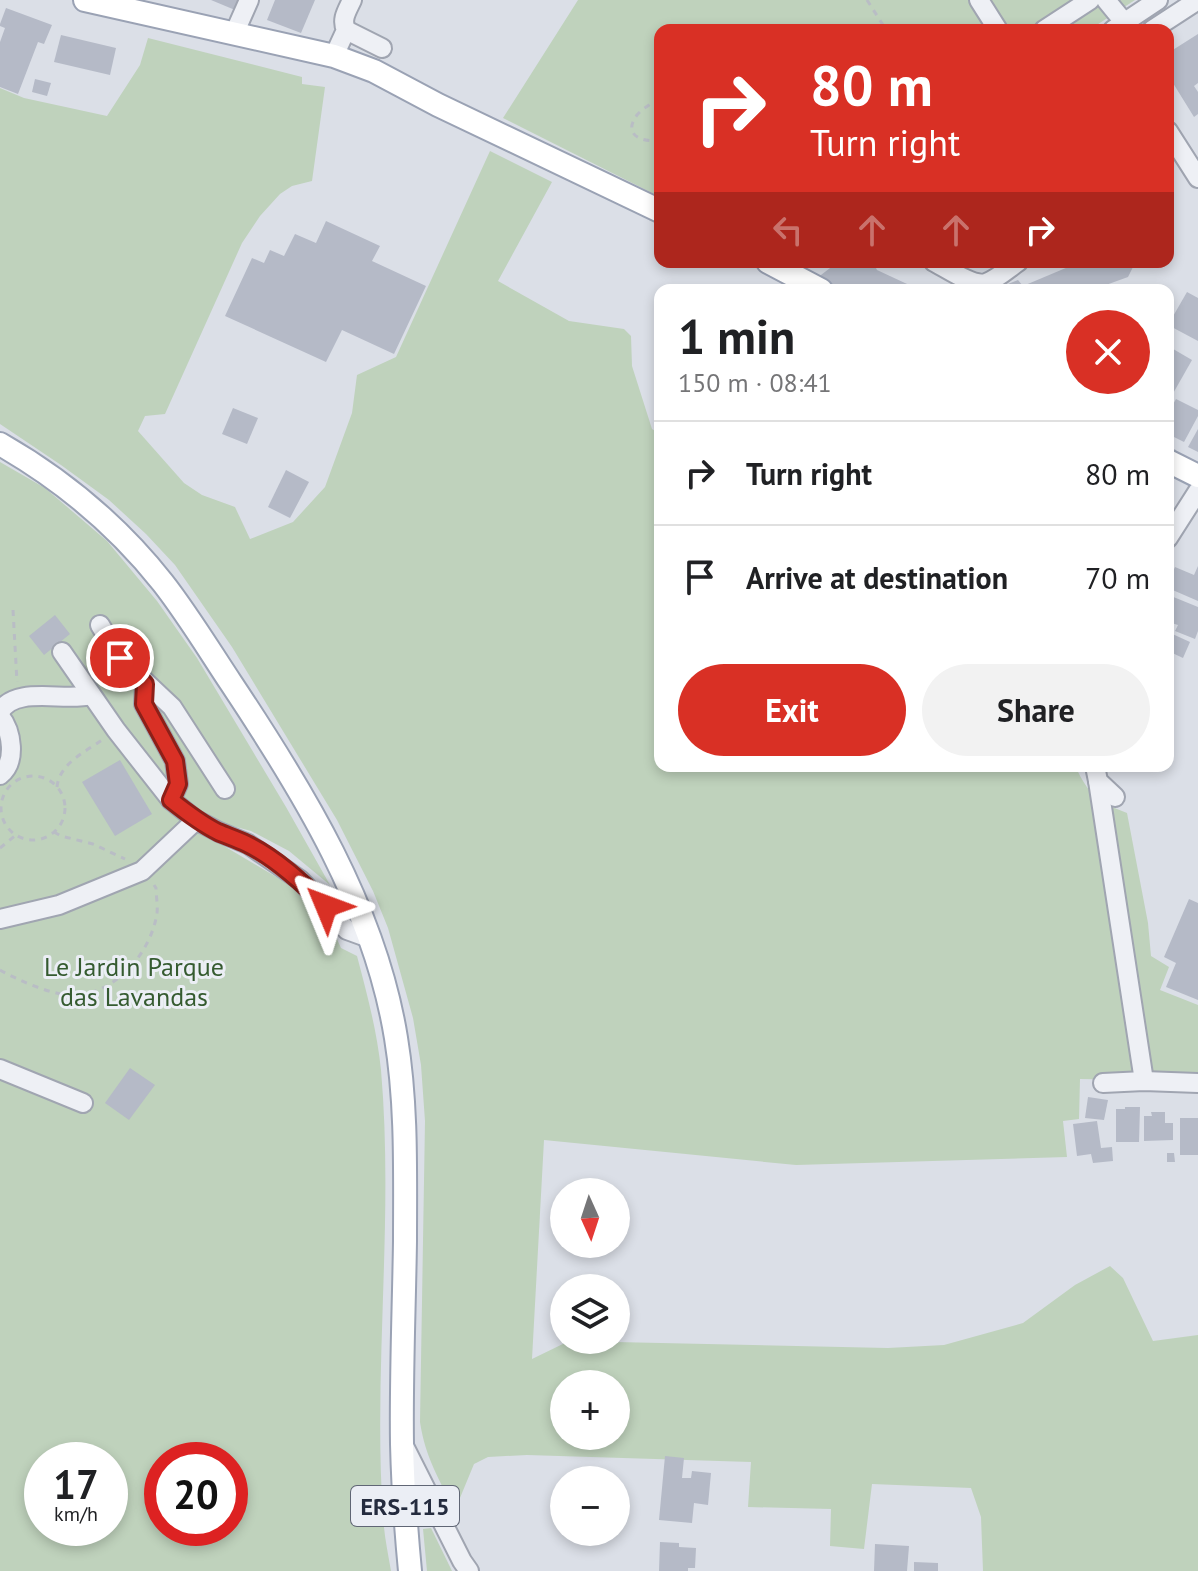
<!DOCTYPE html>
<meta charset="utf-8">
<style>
body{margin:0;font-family:"PT Sans",sans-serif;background:#f2f2f2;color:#202124;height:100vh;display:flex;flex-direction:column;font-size:30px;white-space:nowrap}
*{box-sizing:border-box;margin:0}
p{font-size:26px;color:#757577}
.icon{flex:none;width:44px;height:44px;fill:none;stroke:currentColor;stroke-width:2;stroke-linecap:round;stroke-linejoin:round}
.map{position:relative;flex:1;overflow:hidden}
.details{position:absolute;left:654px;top:284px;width:520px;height:488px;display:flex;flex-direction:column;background:#fff;border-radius:16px;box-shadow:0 4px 12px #0003}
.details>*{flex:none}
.top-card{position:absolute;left:654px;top:24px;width:520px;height:244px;border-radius:16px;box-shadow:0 4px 12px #0003;background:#d93025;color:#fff;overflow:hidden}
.needle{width:52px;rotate:177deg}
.buttons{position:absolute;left:550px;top:1178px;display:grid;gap:16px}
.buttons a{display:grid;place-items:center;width:80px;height:80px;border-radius:50%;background:#fff;box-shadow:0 4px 12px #0003;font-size:40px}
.speed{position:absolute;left:24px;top:1442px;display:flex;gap:16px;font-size:40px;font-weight:700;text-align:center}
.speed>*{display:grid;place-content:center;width:104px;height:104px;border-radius:50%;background:#fff;box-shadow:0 4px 12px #0003;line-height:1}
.speed small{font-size:20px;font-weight:400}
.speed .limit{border:12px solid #d22;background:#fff;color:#111}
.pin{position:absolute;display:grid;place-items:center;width:68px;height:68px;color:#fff;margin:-34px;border:4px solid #fff;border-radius:50%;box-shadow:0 2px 8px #0007}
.me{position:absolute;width:88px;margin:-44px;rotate:314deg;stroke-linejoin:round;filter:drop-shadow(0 0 6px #0008)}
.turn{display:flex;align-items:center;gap:28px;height:168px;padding:0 24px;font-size:36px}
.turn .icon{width:104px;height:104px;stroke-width:2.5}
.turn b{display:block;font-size:56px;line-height:68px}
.lanes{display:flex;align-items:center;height:76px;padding:0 24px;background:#0003;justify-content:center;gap:40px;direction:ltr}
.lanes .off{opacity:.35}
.round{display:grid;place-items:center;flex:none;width:84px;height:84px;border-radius:42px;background:#f2f2f2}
.overview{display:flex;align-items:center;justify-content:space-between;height:136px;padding:0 24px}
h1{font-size:48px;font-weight:700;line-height:60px}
.cta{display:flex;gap:16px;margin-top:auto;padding:16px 24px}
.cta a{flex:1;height:92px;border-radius:48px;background:#d93025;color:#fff;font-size:32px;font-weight:700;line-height:92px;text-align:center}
.cta a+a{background:#f2f2f2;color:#202124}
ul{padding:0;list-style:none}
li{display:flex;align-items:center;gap:24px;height:104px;padding:0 24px;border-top:2px solid #e0e0e0}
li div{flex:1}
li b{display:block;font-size:30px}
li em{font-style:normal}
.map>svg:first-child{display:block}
.green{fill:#bfd2bc;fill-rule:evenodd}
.building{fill:#b5bac7}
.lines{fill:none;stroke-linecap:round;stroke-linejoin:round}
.minor-casing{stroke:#a0a5b1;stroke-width:22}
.major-casing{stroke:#9aa2b4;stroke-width:26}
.path{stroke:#b9bdc5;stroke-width:3;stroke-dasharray:6 6;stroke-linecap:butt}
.minor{stroke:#eef0f5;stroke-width:18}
.major{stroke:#fff;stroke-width:22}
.route-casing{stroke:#8d1f18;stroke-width:20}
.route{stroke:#d93025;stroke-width:14}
.labels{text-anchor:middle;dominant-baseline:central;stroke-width:6;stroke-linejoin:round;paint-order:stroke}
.shield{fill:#ebeef5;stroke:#606675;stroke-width:2}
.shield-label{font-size:24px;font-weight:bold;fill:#242b3e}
.park-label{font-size:26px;fill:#355b30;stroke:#ebeef5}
</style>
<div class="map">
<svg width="1198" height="1571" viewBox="0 0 1198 1571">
<rect width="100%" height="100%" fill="#dbdfe7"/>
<g class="green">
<polygon points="578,0 1135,0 1089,30 660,30 660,197 503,118"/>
<path d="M148 38 302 77V84L325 87 312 181 292 186 280 194 260 216 242 243 165 414 145 416 138 431 184 483 202 495 235 507 250 539 293 522 325 487 352 413 357 375 396 357 490 151 552 182 498 281 569 321 624 329 631 336 632 366 652 429 660 434V766H1075C1090 796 1096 801 1127 813L1148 923 1151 956 1169 967 1160 990 1198 1005V1081L1080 1079 1079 1119 1063 1121 1067 1157 796 1165 544 1140 532 1359 569 1341 888 1348 944 1345 1023 1323 1075 1285 1110 1266 1123 1278 1153 1341 1198 1335V1571H983L981 1517 971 1488 872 1484 864 1549 830 1546 831 1509 748 1507 751 1462 527 1455 488 1457 474 1464 455 1510C439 1480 425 1456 420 1422L425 1121 421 1065 413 1018 388 928 373 891 337 820 232 647 175 565 146 534 109 500 61 465 0 424V88L24 98 107 116 140 65ZM564 1384H616V1436H564Z"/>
<path d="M0 462 45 488 107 541 157 601 197 658 286 807 330 885 289 851 251 831 225 824 219 832 224 846 295 888 330 924 341 948 357 956C367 994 377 1031 381 1070 394 1219 373 1368 383 1516 384 1535 388 1553 391 1571H0ZM42 1460H110V1528H42ZM162 1460H230V1528H162Z"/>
<polygon points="431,1528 452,1571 427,1571 423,1529"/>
</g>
<g class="building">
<polygon points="211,0 240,0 235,10"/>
<polygon points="275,0 315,0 301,33 267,20"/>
<polygon points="6,8 52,25 44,44 38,42 18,94 0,87 0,42 5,28 0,26 0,24"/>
<polygon points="1198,34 1198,83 1194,86 1198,92 1198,114 1194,117 1168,75 1168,53"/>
<polygon points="61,35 116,48 110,75 54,62"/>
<polygon points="35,79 51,83 47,96 32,92"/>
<polygon points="326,221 380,246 372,261 426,286 394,354 342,330 326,362 225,316 252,258 264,263 270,250 284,256 295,234 316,243"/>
<polygon points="838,262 873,262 877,270 920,290 840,290 817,278"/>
<polygon points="1080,262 1130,262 1133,267 1128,277 1092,290 993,290 1018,280 1023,286"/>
<polygon points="1187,292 1198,298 1198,341 1168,325"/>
<polygon points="1168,346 1192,360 1171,397 1168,395"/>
<polygon points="1176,399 1198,410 1198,416 1184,442 1168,434 1168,413"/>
<polygon points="233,408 258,418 247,444 222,434"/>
<polygon points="1198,429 1198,452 1188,447"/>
<polygon points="286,470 309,482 290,518 268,507"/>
<polygon points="1198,566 1198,601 1168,588 1168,582 1175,567 1194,575"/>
<polygon points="1171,596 1198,607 1198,631 1195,639 1175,631 1178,625 1168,622 1168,604"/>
<polygon points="55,615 70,634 44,655 29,636"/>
<polygon points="1168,632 1190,642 1183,658 1168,651"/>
<polygon points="120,760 152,814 115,836 82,782"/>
<polygon points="1189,899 1198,903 1198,1000 1166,987 1176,963 1164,957"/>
<polygon points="130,1068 155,1085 129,1120 105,1103"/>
<polygon points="1088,1097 1108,1100 1104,1120 1085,1118"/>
<polygon points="1125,1107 1140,1107 1139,1142 1116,1142 1116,1109 1125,1109"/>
<polygon points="1151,1112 1165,1112 1165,1123 1173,1123 1173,1140 1144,1141 1144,1116 1152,1116"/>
<rect x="1180" y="1118" width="18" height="37"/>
<polygon points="1097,1121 1101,1148 1112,1147 1113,1161 1093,1163 1091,1154 1077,1156 1073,1124"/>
<polygon points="1167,1153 1174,1153 1175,1162 1167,1162"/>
<polygon points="665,1456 684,1458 682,1478 691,1478 692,1471 711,1473 708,1505 694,1503 692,1523 659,1520"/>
<polygon points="660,1542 679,1543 679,1547 696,1548 695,1568 688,1568 688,1571 659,1571"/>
<polygon points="875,1544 909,1546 907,1571 874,1571"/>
<polygon points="914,1562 938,1563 938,1571 914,1571"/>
</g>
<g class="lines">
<defs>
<g id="minor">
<polyline points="979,0 998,30"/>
<polyline points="1106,0 1124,22"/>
<polyline points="346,30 382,48"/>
<polyline points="1044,30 1090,0"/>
<polyline points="1113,30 1158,0"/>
<polyline points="1152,30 1198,0"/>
<polyline points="234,34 249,0"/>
<path d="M334 56 346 30C341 19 347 11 352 0"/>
<polyline points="1168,131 1198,178"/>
<path d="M934 262C946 268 973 287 986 283 997 279 1008 269 1018 262"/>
<polyline points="1168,538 1198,491"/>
<polyline points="100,625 120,658 172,707 225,789"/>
<polyline points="62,652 116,730 171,800 196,820 219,832 248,844 277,864 300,880 347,930 369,938"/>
<polyline points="145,684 144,704 175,761 178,784 171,800"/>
<path d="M0 712C15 685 64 702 91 695"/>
<path d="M0 716C12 731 17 762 0 775"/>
<polyline points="1095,766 1098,781 1115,797"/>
<polyline points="1098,781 1144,1081"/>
<polyline points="0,919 59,905 142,871 196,820"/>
<polyline points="0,1069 83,1103"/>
<polyline points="1103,1083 1144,1081 1198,1083"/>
<polyline points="403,1444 462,1561 469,1571"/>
</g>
<g id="major">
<polyline points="85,0 334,56 374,71 438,105 660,211"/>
<polyline points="768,262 821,290"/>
<path d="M0 444C63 480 118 526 163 583 188 615 209 650 231 683 303 791 375 908 396 1038 407 1105 405 1173 405 1241 404 1308 401 1377 402 1444 403 1486 406 1529 410 1571"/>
<polyline points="1168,461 1198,476"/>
</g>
</defs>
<use href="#minor" class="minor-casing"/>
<use href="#major" class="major-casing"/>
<g class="path">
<polyline points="867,0 885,28 882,30"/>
<path d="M660 99C652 103 643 108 637 115 622 135 642 143 660 140"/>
<polyline points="13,610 17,682"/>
<circle cx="33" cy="808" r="32"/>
<path d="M57 787C59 764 85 752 102 740"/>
<polyline points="54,832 61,836 93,844 125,859"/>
<polyline points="0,848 16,835"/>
<path d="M0 970C18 980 49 994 70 995 113 997 151 954 157 913 158 905 156 896 156 888L154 885"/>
</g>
<use href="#minor" class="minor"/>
<use href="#major" class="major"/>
</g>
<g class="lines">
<defs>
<path id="route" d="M120 658 145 684 144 704 175 761 178 784 171 800C186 812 200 823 218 832 227 836 237 839 247 844 276 858 303 883 326 906"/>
</defs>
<use href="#route" class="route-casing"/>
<use href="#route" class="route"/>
</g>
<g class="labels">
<rect class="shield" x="351" y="1486" width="108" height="40" rx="6"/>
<g class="shield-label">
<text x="405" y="1506">ERS-115</text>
</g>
<g class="park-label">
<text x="134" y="966">Le Jardin Parque<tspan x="134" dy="30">das Lavandas</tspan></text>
</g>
</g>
</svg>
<div class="buttons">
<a><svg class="needle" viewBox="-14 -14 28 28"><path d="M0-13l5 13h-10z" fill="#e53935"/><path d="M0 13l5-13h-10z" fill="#757577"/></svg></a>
<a><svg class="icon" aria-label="layers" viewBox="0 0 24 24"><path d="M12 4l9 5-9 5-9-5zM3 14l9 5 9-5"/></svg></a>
<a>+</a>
<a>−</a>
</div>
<div class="speed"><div>17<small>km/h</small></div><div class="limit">20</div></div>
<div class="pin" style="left:120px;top:658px;background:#d93025"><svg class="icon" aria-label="arrive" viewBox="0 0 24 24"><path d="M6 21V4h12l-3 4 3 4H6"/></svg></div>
<svg class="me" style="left:326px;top:906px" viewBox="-20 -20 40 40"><path d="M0-17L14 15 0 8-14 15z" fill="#d93025" stroke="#fff" stroke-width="4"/></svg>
<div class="top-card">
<div class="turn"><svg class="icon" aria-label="right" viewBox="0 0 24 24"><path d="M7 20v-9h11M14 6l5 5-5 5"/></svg><div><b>80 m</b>Turn right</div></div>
<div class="lanes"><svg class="icon off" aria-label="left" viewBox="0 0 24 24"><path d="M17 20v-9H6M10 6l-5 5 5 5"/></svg><svg class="icon off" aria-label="ahead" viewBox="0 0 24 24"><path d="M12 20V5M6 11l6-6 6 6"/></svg><svg class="icon off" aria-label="ahead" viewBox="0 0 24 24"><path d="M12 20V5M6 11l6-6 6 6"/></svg><svg class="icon" aria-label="right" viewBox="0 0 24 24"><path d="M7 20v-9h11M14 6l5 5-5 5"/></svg></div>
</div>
<section class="details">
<div class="overview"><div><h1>1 min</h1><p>150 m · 08:41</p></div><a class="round" style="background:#d93025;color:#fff"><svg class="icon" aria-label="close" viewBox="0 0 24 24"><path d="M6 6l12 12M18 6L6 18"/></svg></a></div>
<ul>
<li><svg class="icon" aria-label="right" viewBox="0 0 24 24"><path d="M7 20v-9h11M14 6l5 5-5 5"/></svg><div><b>Turn right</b></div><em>80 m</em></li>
<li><svg class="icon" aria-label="arrive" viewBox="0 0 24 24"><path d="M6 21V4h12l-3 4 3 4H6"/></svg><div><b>Arrive at destination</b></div><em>70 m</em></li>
</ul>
<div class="cta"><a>Exit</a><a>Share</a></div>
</section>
</div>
